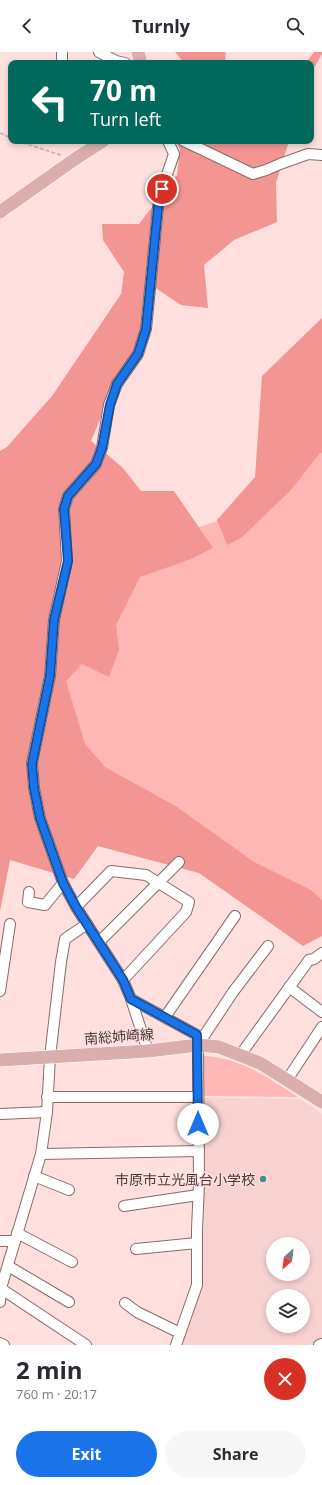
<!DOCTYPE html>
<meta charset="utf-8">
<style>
body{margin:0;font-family:"Open Sans","Noto Sans JP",sans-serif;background:#f7f7f7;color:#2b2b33;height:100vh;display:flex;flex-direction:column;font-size:15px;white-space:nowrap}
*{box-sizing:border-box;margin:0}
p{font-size:13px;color:#7c7c81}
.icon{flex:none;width:22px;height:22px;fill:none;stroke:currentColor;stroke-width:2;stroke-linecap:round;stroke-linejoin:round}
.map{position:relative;height:1293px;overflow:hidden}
.panel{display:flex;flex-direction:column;background:#fff;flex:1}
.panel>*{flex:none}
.top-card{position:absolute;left:8px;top:8px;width:306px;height:84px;border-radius:8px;box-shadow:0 2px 6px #0003;background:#00695c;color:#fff;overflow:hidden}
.needle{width:26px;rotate:208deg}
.tools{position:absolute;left:266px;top:1185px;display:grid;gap:8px}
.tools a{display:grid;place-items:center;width:44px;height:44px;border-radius:50%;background:#fff;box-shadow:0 2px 6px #0003;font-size:20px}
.pin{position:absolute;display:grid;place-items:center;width:34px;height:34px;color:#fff;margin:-17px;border:2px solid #fff;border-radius:50%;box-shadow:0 1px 4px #0007}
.me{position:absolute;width:44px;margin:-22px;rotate:0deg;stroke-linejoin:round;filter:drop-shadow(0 0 3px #0008)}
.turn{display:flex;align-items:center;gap:14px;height:84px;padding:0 16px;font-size:18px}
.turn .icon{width:52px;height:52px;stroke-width:2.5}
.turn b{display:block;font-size:28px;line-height:34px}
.round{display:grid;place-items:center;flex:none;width:42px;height:42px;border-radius:21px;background:#f7f7f7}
.head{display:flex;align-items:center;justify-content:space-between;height:68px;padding:0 16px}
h1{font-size:24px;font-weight:700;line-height:30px}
.cta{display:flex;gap:8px;margin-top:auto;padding:8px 16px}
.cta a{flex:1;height:46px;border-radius:24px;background:#1a73e8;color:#fff;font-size:16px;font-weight:700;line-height:46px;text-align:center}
.cta a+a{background:#f7f7f7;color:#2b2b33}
header{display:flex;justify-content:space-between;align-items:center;height:52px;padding:0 16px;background:#fff;font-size:18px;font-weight:700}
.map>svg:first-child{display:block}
.built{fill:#f7d2d0;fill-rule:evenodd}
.green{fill:#feb7b4}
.forest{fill:#f39592}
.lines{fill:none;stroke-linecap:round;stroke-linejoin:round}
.minor-casing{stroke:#8c6a69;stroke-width:12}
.major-casing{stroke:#fff;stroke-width:14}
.path{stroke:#c5aba9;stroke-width:1.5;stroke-dasharray:4 2;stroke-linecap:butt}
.minor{stroke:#fff;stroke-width:10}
.major{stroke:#d9aead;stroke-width:13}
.route-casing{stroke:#114b97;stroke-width:10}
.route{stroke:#1a73e8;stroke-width:7}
.poi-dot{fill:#458c91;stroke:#ffe0de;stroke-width:1.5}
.labels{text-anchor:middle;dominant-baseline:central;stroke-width:3;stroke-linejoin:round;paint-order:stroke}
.street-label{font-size:14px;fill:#483938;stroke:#ffe0de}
.poi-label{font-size:14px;fill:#483938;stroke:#ffe0de;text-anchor:end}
</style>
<header><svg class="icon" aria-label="back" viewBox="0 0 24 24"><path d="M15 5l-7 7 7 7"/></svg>Turnly<svg class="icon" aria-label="search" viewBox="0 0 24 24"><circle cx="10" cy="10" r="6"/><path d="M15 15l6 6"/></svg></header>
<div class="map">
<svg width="322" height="1293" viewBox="0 0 322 1293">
<rect width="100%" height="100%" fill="#ffe0de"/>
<path class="built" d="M204 1046 300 1047 322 1062V1289L307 1293H180L203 1227ZM273 1192H303V1222H273ZM273 1244H303V1274H273Z"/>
<g class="green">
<polygon points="322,375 322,853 0,688 142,494 260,455"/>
<path d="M204 1004C242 1006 267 1026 298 1045L204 1044Z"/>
</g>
<g class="forest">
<polygon points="175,0 226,0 225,9 229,11 184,11"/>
<polygon points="314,0 322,0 322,2 311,21 311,11 306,11"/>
<polygon points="175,89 289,89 276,131 277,170 234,188 204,213 208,256 181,253 145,229 145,284 110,344 91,389 123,416 141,439 174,439 213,496 191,507 140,525 116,573 119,598 109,625 82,612 66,629 85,692 105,715 177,755 254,810 311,838 322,848 322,884 303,894 199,821 98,794 74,827 10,808 0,859 0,399 7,395 52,344 121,242 124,220 103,188 102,172 139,172 177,123 180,97"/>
<polygon points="322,266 322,401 320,401 291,438 241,486 227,493 217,468 255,425 262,324"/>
</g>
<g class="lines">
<defs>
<g id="minor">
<polyline points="62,0 62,11"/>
<polyline points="99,0 116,9 125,11"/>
<polyline points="184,89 253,122 266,118 280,112 308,102 322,103"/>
<polyline points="29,840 28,850 45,853 63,831"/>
<polyline points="76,855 111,819 146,823 189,850 186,860 123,928"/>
<polyline points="99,890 179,810"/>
<polyline points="289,935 322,960"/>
<polyline points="0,939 10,872"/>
<polyline points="131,947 197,983 198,993 199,1132 197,1177 197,1233 176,1293"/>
<polyline points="165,965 235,864"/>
<polyline points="198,993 233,940 268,894"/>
<polyline points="148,999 131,947 123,928 76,855 63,831 40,766 34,736 32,711 50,624 54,568 67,509 64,457 68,444 96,412 102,396 109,353 117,332 138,302 146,277 159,146 174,102 168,89"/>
<polyline points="241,1002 309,908 314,907 322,901"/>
<polyline points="287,1028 322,975"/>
<polyline points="47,1045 198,1045"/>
<polyline points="0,1062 47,1060"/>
<polyline points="41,1102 199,1099"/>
<polyline points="34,1124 69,1138"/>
<polyline points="124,1154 198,1143"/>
<polyline points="17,1181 72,1210"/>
<polyline points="0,1189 15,1189"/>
<polyline points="136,1197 197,1191"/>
<polyline points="8,1214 69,1250"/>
<polyline points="0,1236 86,1293"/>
<polyline points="0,1250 1,1236 41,1102 47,1060 50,1005 61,910 65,887 87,872"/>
<polyline points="125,1251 137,1260 180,1281"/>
<polyline points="0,1291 4,1293"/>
<polyline points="319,1293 322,1292"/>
</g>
<g id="major">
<polyline points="138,0 141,11"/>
<polyline points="0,160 75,107 103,89"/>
<polyline points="0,1008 148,999 198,993 219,995 260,1011 322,1050"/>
</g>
</defs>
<use href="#minor" class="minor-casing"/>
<use href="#major" class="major-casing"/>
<g class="path">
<polyline points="0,81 11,86"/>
<polyline points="17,89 61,103"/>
</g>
<use href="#minor" class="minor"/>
<use href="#major" class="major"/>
</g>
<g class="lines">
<defs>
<polyline id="route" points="162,137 159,146 146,277 138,302 117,332 110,353 102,396 96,412 68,444 64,457 68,509 54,568 50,624 32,712 34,736 40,766 63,831 76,855 123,928 131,947 197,983 198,1072"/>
</defs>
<use href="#route" class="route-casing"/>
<use href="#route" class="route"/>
</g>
<circle class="poi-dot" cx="263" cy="1127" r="4"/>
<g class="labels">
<g class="street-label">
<text transform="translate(119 984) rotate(-4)">南総姉崎線</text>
</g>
<g class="poi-label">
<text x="255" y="1127">市原市立光風台小学校</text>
</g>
</g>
</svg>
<div class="tools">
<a><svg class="needle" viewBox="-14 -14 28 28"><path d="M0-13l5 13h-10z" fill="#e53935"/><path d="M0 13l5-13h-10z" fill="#7c7c81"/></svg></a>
<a><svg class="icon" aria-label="layers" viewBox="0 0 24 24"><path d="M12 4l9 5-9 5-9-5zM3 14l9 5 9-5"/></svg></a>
</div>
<div class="pin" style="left:162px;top:137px;background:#d93025"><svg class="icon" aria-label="arrive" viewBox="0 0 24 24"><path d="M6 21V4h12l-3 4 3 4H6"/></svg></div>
<svg class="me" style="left:198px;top:1072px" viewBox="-20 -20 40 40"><circle r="19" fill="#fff"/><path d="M0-13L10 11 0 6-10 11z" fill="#1a73e8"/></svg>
<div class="top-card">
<div class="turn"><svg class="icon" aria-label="left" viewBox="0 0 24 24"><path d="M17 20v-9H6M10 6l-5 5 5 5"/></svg><div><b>70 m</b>Turn left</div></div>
</div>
</div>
<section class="panel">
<div class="head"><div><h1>2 min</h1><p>760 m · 20:17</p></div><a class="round" style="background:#d93025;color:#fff"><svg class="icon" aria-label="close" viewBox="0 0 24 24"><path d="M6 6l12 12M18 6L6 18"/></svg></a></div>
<div class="cta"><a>Exit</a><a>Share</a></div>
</section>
